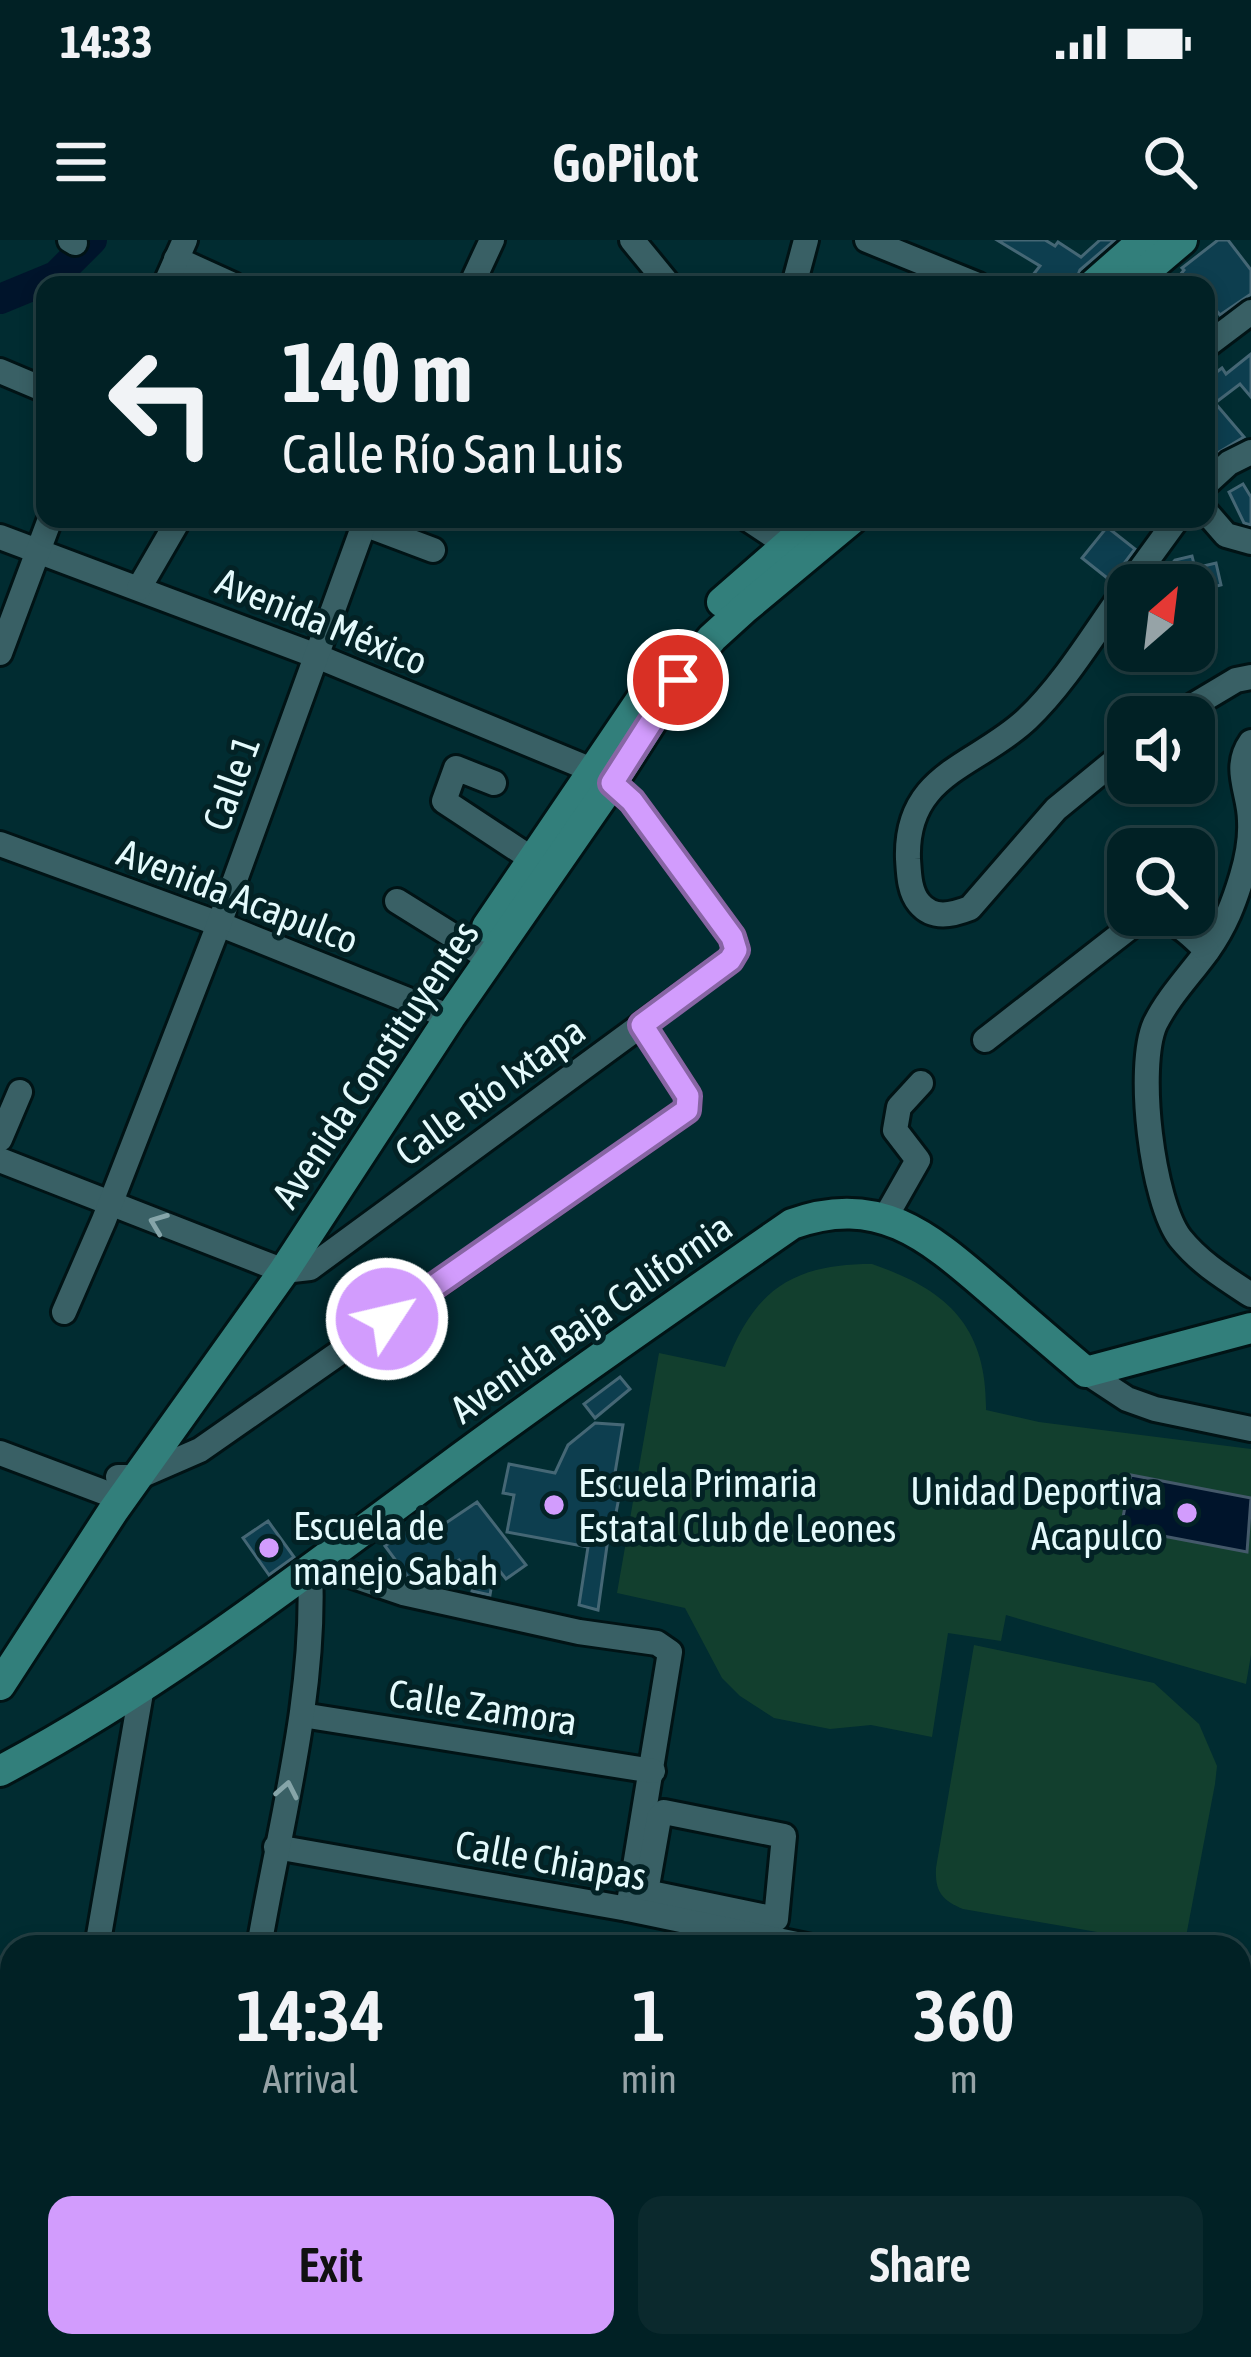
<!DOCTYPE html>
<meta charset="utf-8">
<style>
body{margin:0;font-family:"Asap Condensed",sans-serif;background:#0b292d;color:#f1f3f6;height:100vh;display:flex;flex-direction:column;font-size:45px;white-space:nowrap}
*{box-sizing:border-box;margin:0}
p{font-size:39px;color:#96a3a7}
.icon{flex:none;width:66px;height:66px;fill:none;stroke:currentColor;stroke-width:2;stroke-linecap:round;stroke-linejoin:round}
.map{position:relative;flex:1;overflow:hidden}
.drawer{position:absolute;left:0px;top:1695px;width:1251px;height:423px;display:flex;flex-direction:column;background:#012125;border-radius:36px 36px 0 0;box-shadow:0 6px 18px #0003,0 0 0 3px #233e42}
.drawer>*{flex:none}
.hud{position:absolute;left:36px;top:36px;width:1179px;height:252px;border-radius:24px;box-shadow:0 6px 18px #0003,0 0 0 3px #233e42;background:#012125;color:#f1f3f6;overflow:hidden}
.needle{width:78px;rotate:28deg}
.buttons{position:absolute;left:1107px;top:324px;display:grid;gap:24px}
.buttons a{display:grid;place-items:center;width:108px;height:108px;border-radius:24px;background:#012125;box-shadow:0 6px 18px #0003,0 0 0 3px #233e42;font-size:60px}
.pin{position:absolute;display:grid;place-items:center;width:102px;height:102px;color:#fff;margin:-51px;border:6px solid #fff;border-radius:50%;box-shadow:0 3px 12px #0007}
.me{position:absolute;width:132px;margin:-66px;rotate:55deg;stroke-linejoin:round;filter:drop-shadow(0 0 9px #0008)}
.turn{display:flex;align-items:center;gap:42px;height:252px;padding:0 48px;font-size:54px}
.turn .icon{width:156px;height:156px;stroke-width:2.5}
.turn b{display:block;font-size:84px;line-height:102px}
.eta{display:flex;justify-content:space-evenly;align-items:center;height:204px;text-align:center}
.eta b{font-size:72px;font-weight:600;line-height:84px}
.cta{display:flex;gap:24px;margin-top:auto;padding:24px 48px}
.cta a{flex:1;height:138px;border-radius:24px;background:#d29cfd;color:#111;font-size:48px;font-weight:600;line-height:138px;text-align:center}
.cta a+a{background:#0b292d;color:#f1f3f6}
.status{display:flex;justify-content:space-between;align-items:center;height:84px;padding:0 60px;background:#012125;direction:ltr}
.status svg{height:33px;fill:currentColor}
header{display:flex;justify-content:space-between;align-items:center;height:156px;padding:0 48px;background:#012125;font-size:54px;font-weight:600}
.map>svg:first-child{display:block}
.green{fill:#123f2e}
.water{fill:#00142b;stroke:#44596a;stroke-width:3}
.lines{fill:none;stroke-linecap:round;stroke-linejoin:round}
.river{stroke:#00142b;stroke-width:30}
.building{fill:#0d3e4f;stroke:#456775;stroke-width:3}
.minor-casing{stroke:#011315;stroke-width:30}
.major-casing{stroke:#011315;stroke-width:36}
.path{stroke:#4f7276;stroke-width:3;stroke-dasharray:9 9;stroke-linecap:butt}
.minor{stroke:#396065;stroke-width:24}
.major{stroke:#327f7b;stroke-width:30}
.oneway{stroke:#86a5a9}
.route-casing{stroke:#8865a4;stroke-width:30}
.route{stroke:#d29cfd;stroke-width:21}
.poi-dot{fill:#d29cfd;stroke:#032225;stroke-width:4.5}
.labels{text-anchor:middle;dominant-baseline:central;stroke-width:10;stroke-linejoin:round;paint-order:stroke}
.street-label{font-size:39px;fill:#e4fafc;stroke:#032225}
.poi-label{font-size:39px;fill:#e4fafc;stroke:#032225;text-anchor:start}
</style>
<div class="status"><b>14:33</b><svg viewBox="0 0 49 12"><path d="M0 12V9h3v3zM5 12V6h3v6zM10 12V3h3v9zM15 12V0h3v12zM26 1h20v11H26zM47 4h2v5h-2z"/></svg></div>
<header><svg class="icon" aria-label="menu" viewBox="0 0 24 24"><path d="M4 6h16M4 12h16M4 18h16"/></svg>GoPilot<svg class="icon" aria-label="search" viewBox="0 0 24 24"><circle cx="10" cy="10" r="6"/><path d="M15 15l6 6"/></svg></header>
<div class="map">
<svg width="1251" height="2117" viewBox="0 0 1251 2117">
<rect width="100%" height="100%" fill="#012c31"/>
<g class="green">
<path d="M872 1024C948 1050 987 1087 986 1170L1039 1182 1251 1209V1415L1246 1444 1006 1375 1001 1401 948 1393 932 1497 871 1485 830 1489 774 1478 740 1456 722 1438 685 1368 617 1353 659 1113 725 1127C753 1051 791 1024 872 1024Z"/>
<path d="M974 1405 1154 1443 1199 1484 1217 1526 1215 1544 1184 1707 963 1669C941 1660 935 1651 936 1628Z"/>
</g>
<polygon class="water" points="1131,1235 1251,1258 1247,1312 1121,1288"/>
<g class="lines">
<polyline class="river" points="0,59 56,36 92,0"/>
</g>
<g class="building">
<polygon points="997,0 1045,0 1055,6 1058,2 1081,17 1100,0 1115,0 1080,30 1074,45 1025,45 1040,26"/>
<polygon points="1218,0 1228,0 1251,30 1251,54 1220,75 1206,58 1206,45 1172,45 1184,30 1182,28"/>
<polygon points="1251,114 1251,157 1240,144 1215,163 1244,197 1211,217 1206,211 1206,140 1222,128 1226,134"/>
<polygon points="1243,244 1251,257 1251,285 1244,283 1229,252"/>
<polygon points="1107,287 1135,309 1111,341 1082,318"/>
<polygon points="1192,316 1195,328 1216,323 1221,345 1194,352 1194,345 1173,345 1169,327 1175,320"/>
<polygon points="620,1137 630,1149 595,1178 584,1164"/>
<polygon points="595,1183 623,1185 613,1245 621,1247 615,1278 611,1277 598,1370 579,1365 588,1307 507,1292 514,1255 503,1253 509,1224 555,1233 568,1205"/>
<polygon points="477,1262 526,1325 506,1339 495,1325 490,1355 472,1351 474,1341 459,1320 430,1340 424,1330 413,1338 408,1337 385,1306 416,1284 425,1297"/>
<polygon points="268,1281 294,1317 269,1335 243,1298"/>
</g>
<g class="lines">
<defs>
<g id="minor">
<polyline points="70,0 75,3"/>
<polyline points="632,0 669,45"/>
<polyline points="867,0 978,45"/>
<polyline points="176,19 233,45"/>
<polyline points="165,45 185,0"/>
<polyline points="471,45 492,0"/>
<polyline points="794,45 806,0"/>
<polyline points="1206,106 1251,72"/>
<polyline points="0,131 45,150"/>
<polyline points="1206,244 1229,223 1251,212"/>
<polyline points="1206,272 1226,295 1251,302"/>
<polyline points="748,279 801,314"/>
<polyline points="364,284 433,310"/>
<polyline points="0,297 314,415 592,530 632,561 732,697 736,710 730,720 310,1028 284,1031 0,920"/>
<polyline points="1129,345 1177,279"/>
<path d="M1128 346C1096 390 1066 442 1027 479 976 527 905 533 908 619 909 633 909 651 919 663 933 680 952 675 970 668L1056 569 1128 510"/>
<polyline points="139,348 179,279"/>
<polyline points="0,413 50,279"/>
<polyline points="1174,477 1236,440 1251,437"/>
<path d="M1251 502C1232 529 1250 552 1250 581 1251 599 1247 619 1242 636 1234 663 1225 686 1208 710 1190 735 1169 756 1155 784 1136 827 1152 961 1180 998 1200 1023 1225 1038 1251 1055"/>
<polyline points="494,543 456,528 444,561 544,627"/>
<polyline points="0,604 219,684 450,777"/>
<polyline points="397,661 490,719"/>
<path d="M985 800 1143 677C1173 676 1187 691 1207 711"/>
<polyline points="0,899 20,852"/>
<polyline points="885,978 918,920 895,890 899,867 921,843"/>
<polyline points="64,1072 104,980 219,684 366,279"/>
<polyline points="1086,1132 1127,1159 1155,1169 1251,1189"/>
<polyline points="0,1213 122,1259"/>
<polyline points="118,1237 138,1237 200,1210 687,870 688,856 642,785"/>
<polyline points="318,1324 403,1353 579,1392 657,1403 670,1412 628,1669"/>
<polyline points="302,1475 653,1531"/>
<polygon points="664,1572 784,1596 776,1679 646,1652 659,1578"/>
<polyline points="276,1607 628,1669 811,1707"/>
<polyline points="97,1707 142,1447"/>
<path d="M259 1707C280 1583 316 1456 310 1329"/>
<polyline points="1239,1797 1251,1799"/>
<polyline points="0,1859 12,1862"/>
<polyline points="1239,1939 1251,1942"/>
<polyline points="1239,2024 1251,1962"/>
<polyline points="754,2117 756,2106"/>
<polyline points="1221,2117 1223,2106"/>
</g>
<g id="major">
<polyline points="1093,45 1144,0"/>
<polyline points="1129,45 1182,0"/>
<polyline points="722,362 817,279"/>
<polyline points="487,687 662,429"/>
<polyline points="0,1445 113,1271 284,1031 450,777 612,543 678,440 712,398 745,368 852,279"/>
<path d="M0 1531C157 1448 301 1336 443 1231 558 1146 675 1065 792 984 880 952 930 998 993 1052 1024 1079 1055 1106 1086 1132L1251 1088"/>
<polyline points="396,2106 444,2117"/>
<polyline points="102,2117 125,2106"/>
<polyline points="184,2117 242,2111 288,2117"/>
</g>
</defs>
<use href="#minor" class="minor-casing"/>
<use href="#major" class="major-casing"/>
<polyline class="path" points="0,1958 5,1960"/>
<use href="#minor" class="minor"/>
<use href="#major" class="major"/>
</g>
<defs><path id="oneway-chevron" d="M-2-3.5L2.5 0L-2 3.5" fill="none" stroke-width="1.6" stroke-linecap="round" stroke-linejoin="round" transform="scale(3)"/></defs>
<g class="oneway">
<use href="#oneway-chevron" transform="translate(158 983) rotate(-159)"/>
<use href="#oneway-chevron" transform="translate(287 1550) rotate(-79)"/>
</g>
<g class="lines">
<defs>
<polyline id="route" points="387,1079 687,870 688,856 642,785 730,720 736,710 732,697 632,561 612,543 678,440"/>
</defs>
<use href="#route" class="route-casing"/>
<use href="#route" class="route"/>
</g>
<g class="poi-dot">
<circle cx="554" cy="1265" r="12"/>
<circle cx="1187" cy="1273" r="12"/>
<circle cx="269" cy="1308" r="12"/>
</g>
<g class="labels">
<g class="street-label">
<text transform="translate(322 381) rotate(22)">Avenida México</text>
<text transform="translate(231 543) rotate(-70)">Calle 1</text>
<text transform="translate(238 656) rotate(21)">Avenida Acapulco</text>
<text transform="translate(375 824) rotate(-56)">Avenida Constituyentes</text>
<text transform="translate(490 851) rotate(-36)">Calle Río Ixtapa</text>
<text transform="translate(591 1078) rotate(-35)">Avenida Baja California</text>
<text transform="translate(483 1467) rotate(9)">Calle Zamora</text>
<text transform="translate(551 1620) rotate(10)">Calle Chiapas</text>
</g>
<g class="poi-label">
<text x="578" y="1243">Escuela Primaria<tspan x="578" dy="45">Estatal Club de Leones</tspan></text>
<text x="1163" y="1251" text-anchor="end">Unidad Deportiva<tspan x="1163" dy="45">Acapulco</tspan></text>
<text x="293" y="1286">Escuela de<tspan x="293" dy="45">manejo Sabah</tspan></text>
</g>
</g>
</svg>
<div class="buttons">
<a><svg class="needle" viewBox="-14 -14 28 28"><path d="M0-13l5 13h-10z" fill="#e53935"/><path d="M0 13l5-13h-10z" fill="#96a3a7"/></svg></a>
<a><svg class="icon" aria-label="sound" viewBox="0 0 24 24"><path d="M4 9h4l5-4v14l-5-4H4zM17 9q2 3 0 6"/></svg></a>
<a><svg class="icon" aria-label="search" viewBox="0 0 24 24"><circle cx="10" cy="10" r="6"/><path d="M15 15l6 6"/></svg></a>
</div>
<div class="pin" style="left:678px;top:440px;background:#d93025"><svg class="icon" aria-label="arrive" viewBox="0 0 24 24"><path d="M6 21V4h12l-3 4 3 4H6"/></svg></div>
<svg class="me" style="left:387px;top:1079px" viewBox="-20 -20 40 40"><circle r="17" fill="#d29cfd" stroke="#fff" stroke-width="3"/><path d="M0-11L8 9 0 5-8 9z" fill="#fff"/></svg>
<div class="hud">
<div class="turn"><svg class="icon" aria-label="left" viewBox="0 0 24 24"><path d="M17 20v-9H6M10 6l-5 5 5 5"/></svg><div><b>140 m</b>Calle Río San Luis</div></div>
</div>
<section class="drawer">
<div class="eta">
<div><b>14:34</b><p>Arrival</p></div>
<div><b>1</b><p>min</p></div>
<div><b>360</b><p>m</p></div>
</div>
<div class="cta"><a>Exit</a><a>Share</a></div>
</section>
</div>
